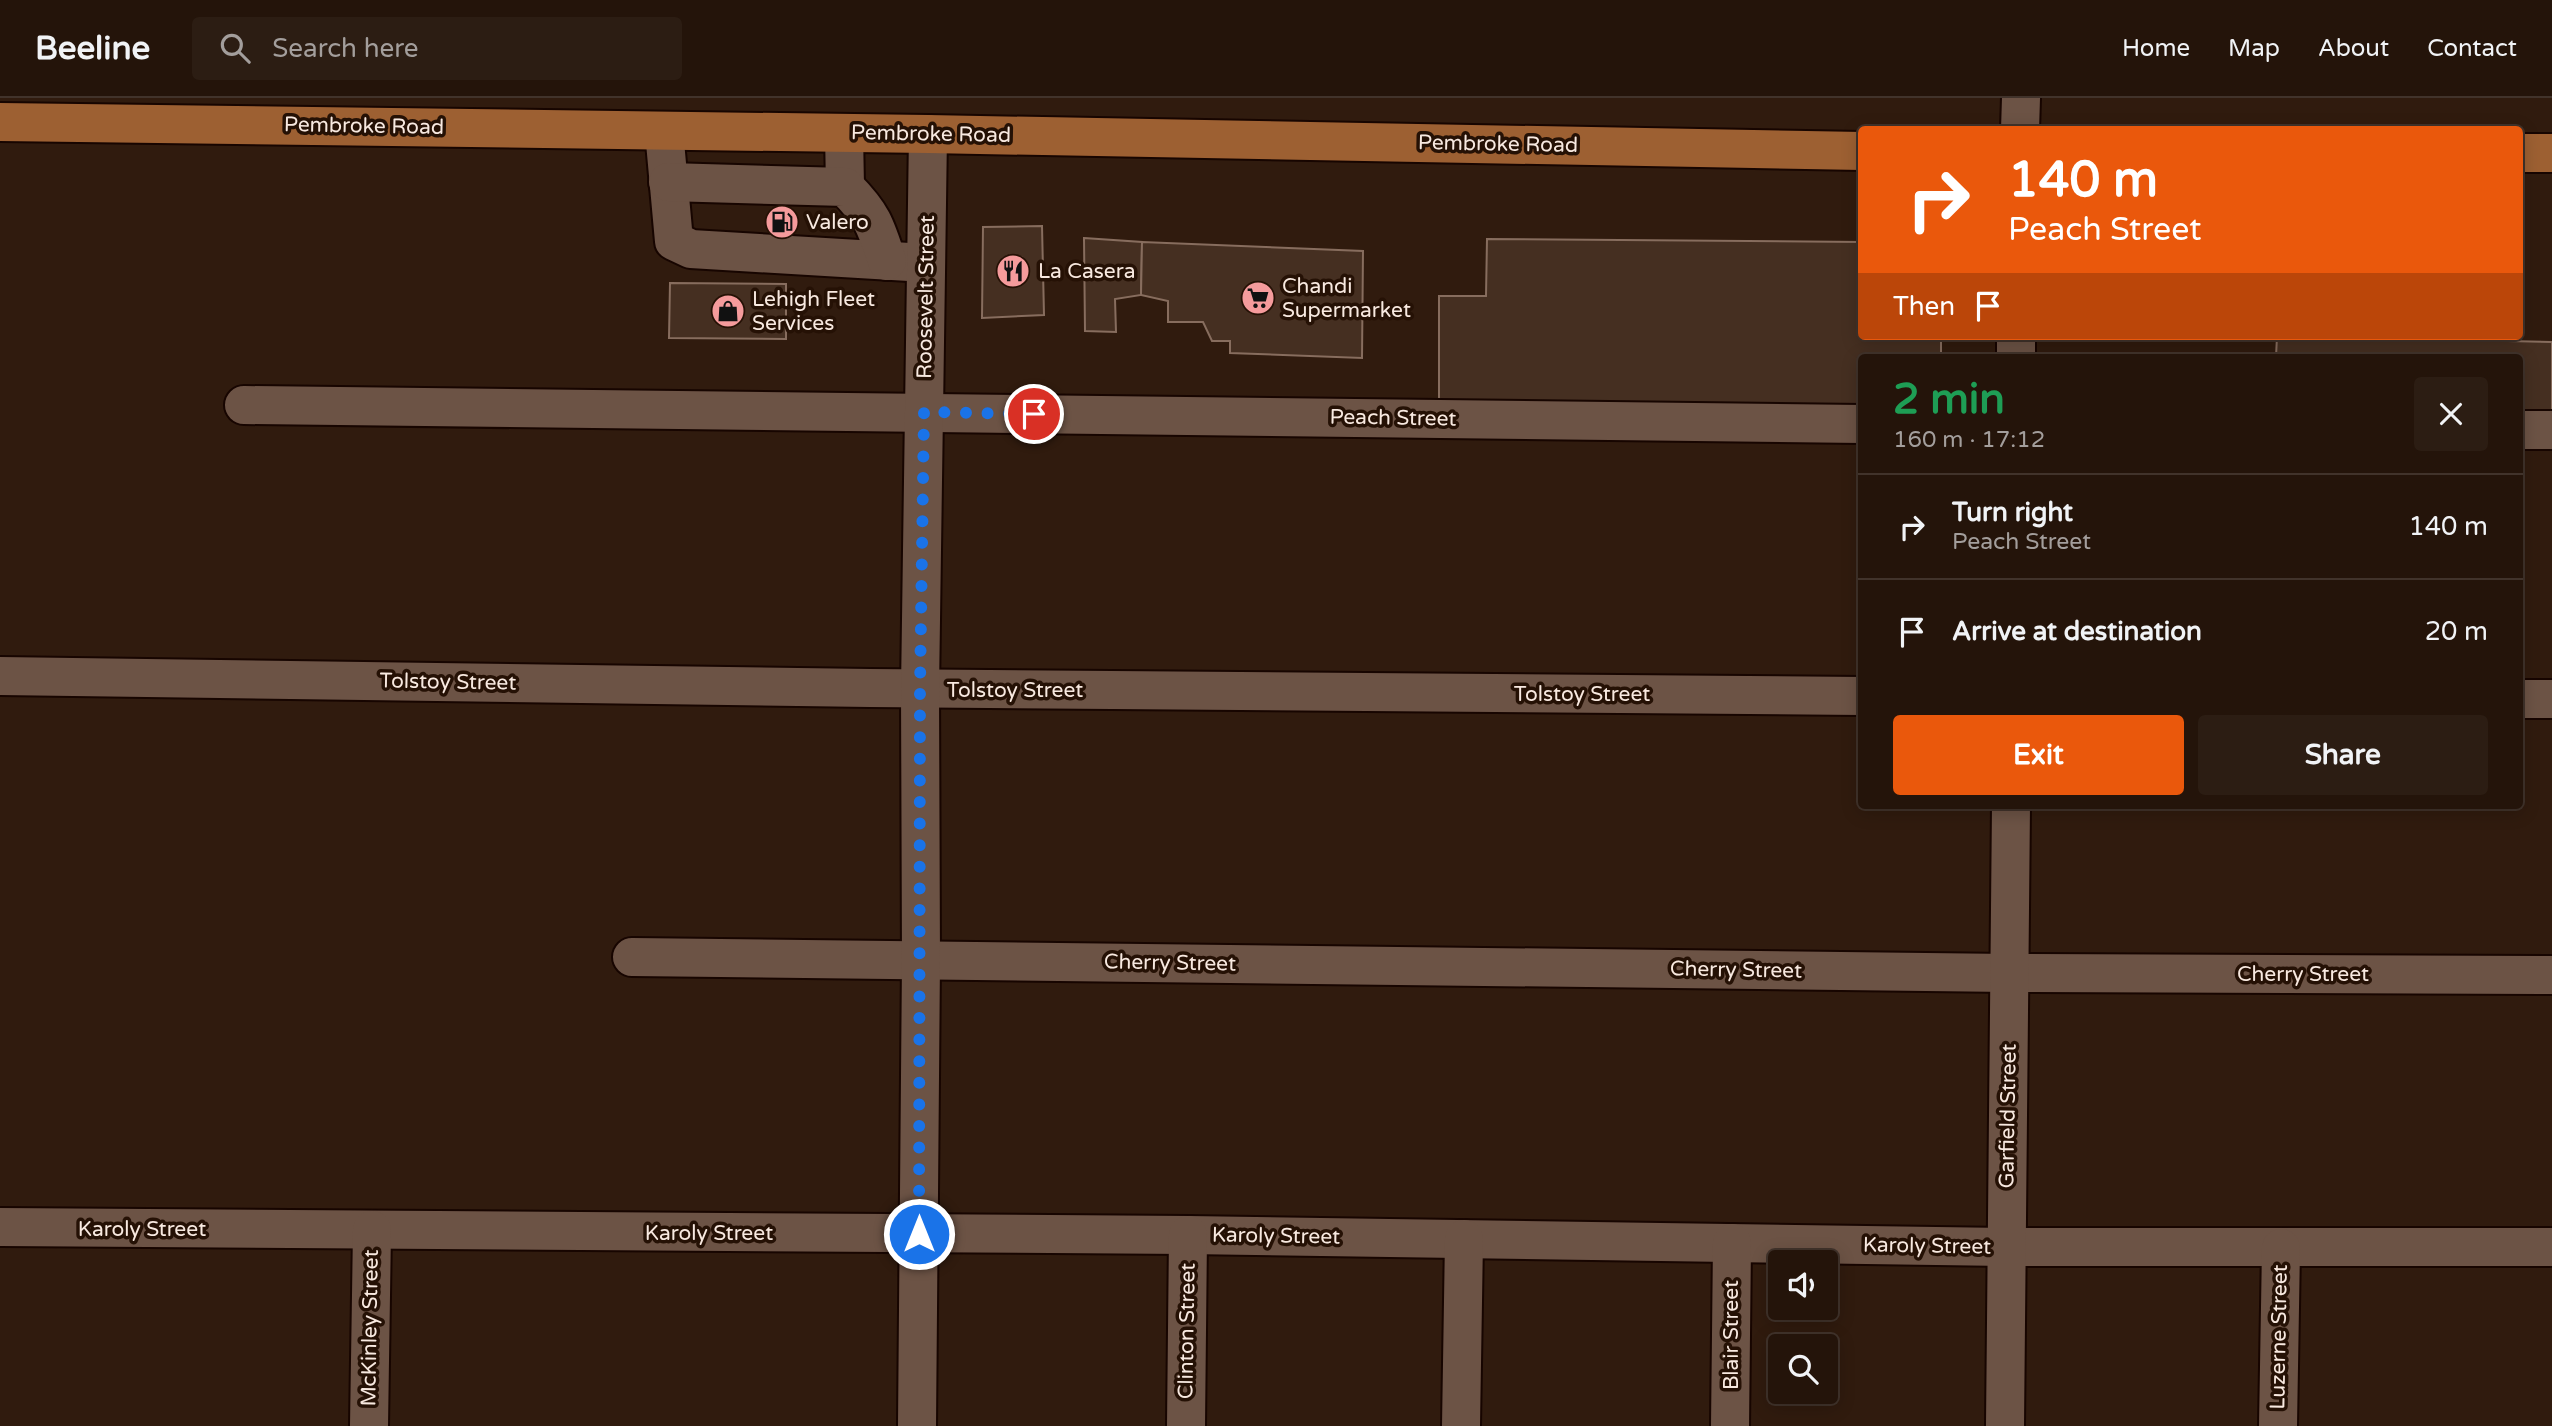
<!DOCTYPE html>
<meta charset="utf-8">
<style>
body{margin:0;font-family:"Varela Round",sans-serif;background:#2c1d13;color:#f1f3f6;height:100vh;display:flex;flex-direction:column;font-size:26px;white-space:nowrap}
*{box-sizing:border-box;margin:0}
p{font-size:23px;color:#a39e9c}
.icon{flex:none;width:38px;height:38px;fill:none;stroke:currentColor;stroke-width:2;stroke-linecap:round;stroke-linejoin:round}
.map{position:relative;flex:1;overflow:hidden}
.details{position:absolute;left:1858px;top:256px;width:665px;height:455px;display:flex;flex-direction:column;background:#24140a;border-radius:7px;box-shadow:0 4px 18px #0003,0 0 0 2px #41332b}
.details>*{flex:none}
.top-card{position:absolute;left:1858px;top:28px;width:665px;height:214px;border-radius:7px;box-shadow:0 4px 18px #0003,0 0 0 2px #41332b;background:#ea580c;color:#fff;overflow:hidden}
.tools{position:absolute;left:1768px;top:1152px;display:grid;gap:14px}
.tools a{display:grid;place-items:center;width:70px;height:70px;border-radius:7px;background:#24140a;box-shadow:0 4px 18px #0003,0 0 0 2px #41332b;font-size:35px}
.pin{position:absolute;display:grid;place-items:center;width:60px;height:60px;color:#fff;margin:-30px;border:4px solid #fff;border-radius:50%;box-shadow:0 2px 7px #0007}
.me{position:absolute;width:77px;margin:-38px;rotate:0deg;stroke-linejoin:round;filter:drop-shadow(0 0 5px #0008)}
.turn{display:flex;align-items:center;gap:24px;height:147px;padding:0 35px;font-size:32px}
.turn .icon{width:91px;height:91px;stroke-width:2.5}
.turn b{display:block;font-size:49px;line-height:60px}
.then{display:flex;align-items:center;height:66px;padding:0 35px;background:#0003;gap:14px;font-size:26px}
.round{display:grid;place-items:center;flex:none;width:74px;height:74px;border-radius:7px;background:#2c1d13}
.head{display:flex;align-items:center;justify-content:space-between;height:119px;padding:0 35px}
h1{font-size:42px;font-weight:800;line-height:52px;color:#1e9e55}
.button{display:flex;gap:14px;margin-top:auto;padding:14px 35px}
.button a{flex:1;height:80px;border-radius:7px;background:#ea580c;color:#fff;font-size:28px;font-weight:800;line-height:80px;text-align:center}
.button a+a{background:#2c1d13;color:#f1f3f6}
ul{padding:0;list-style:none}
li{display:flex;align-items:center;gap:21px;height:105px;padding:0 35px;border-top:2px solid #41332b}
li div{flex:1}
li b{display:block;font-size:26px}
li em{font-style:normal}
header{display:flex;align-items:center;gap:42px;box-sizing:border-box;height:98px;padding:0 35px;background:#24140a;border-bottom:2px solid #41332b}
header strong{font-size:33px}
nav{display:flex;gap:38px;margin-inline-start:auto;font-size:24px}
.search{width:490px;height:63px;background:#2c1d13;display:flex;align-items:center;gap:18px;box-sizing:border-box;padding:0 24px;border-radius:7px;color:#a39e9c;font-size:26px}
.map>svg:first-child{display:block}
.building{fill:#452f21;stroke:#876d5e;stroke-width:2}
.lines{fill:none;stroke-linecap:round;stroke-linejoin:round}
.minor-casing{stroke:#170500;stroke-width:42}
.major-casing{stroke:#170500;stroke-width:42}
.minor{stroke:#6c5345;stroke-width:38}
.major{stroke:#9d6032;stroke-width:38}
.route{stroke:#1a73e8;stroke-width:12;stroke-dasharray:0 21.6}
.labels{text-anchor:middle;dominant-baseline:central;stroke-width:7;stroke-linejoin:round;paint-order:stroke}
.street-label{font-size:21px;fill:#f8e9e0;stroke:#251105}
.poi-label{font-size:21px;fill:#f8e9e0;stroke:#251105;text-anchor:start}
</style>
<header>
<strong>Beeline</strong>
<div class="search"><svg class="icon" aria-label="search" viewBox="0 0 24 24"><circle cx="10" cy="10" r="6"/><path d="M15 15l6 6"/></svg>Search here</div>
<nav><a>Home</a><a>Map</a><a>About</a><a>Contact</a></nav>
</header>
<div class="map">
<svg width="2552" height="1328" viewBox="0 0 2552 1328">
<rect width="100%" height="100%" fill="#301b0e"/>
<g class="building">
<polygon points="1042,128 1044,217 982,220 983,129"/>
<polygon points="1084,140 1142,144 1141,197 1115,201 1116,234 1085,233"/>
<polygon points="1487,141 1862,144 1862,238 1941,238 1941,259 1862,259 1862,313 1439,310 1439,198 1486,198"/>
<polygon points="1142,144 1363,153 1362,260 1230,255 1230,243 1212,243 1203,224 1168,224 1168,203 1141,197"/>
<polygon points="670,185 786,186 786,241 669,240"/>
<polygon points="2277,238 2552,244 2552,319 2520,319 2520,259 2276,259"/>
</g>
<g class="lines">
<defs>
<g id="minor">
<polyline points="2020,32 2021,0"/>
<polyline points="664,33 674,143 691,151 926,165"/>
<polyline points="844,35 845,89"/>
<path d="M668 84 845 89C872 116 876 128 887 163"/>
<polyline points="2016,259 2016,238"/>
<polyline points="244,307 1862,326"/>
<polyline points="2520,332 2552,332"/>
<polyline points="0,578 870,590 1862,598"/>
<polyline points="2520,601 2552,601"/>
<polyline points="632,859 2010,875 2552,877"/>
<polyline points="0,1129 1188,1137 2006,1149 2552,1149"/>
<polyline points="369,1328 372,1132"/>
<polyline points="917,1328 921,862 920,591 928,36"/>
<polyline points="1186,1328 1188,1137"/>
<polyline points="1461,1328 1464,1141"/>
<polyline points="1730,1328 1732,1145"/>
<polyline points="2005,1328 2011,707"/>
<polyline points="2278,1328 2281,1150"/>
</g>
<g id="major">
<polyline points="0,24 928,36 1862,53"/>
<polyline points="2520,55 2552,55"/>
</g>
</defs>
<use href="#minor" class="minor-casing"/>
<use href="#major" class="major-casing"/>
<use href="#minor" class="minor"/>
<use href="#major" class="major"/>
</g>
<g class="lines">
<polyline class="route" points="919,1136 920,591 924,314 1034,316"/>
</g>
<defs>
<symbol id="fuel-disc" viewBox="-11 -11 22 22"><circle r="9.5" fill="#f59b9c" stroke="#251105"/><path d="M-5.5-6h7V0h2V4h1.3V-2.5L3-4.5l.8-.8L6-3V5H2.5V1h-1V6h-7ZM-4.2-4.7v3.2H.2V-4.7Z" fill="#111"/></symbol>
<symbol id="restaurant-disc" viewBox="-11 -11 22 22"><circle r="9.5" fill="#f59b9c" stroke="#251105"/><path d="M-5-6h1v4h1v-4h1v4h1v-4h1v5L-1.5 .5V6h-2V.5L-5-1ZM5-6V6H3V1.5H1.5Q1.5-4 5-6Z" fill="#111"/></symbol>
<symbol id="supermarket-disc" viewBox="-11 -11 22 22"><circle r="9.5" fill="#f59b9c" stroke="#251105"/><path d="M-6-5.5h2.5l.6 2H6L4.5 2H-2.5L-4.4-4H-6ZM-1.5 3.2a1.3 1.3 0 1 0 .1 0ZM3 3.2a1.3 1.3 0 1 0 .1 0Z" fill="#111"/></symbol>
<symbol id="shop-disc" viewBox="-11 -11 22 22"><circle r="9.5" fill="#f59b9c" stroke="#251105"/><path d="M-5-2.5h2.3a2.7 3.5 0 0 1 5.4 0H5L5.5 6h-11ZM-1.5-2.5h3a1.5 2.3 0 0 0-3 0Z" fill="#111"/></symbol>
</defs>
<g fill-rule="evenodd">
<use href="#fuel-disc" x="763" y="105" width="38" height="38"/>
<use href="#restaurant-disc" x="994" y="154" width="38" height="38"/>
<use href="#supermarket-disc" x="1239" y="181" width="38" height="38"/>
<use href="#shop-disc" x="709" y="194" width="38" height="38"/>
</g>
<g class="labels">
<g class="street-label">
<text transform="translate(364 28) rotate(1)">Pembroke Road</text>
<text transform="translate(931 36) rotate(1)">Pembroke Road</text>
<text transform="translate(1498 46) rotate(1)">Pembroke Road</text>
<text transform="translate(926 199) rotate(-89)">Roosevelt Street</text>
<text transform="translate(1393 320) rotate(1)">Peach Street</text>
<text transform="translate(448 584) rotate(1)">Tolstoy Street</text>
<text x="1015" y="592">Tolstoy Street</text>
<text x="1582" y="596">Tolstoy Street</text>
<text transform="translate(1170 865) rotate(1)">Cherry Street</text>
<text transform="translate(1736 872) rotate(1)">Cherry Street</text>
<text x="2303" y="876">Cherry Street</text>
<text transform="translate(2008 1018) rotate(-89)">Garfield Street</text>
<text x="142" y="1131">Karoly Street</text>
<text x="709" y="1135">Karoly Street</text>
<text transform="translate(1276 1138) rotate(1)">Karoly Street</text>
<text transform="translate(1927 1148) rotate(1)">Karoly Street</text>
<text transform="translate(370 1230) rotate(-89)">McKinley Street</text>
<text transform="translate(1187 1233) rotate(-89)">Clinton Street</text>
<text transform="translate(1731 1237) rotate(-90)">Blair Street</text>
<text transform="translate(2279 1239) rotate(-89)">Luzerne Street</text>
</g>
<g class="poi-label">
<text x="806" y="124">Valero</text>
<text x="1038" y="173">La Casera</text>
<text x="1282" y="188">Chandi<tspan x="1282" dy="24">Supermarket</tspan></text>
<text x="752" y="201">Lehigh Fleet<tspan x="752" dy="24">Services</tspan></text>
</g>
</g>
</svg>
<div class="tools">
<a><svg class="icon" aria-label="sound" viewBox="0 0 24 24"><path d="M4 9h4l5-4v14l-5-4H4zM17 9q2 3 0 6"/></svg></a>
<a><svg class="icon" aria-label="search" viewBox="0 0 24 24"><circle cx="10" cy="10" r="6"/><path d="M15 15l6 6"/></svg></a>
</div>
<div class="pin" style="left:1034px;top:316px;background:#d93025"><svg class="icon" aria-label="arrive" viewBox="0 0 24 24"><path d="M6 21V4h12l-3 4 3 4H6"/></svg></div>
<svg class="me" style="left:919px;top:1136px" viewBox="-20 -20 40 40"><circle r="17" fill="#1a73e8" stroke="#fff" stroke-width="3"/><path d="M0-11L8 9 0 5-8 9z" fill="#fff"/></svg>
<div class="top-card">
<div class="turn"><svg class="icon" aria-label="right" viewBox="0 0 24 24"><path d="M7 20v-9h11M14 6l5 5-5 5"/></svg><div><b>140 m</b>Peach Street</div></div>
<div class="then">Then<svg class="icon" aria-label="arrive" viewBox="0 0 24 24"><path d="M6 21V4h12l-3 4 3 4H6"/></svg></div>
</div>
<section class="details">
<div class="head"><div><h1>2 min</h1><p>160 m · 17:12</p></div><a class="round"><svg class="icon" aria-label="close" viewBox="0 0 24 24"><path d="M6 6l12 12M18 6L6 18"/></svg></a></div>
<ul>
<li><svg class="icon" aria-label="right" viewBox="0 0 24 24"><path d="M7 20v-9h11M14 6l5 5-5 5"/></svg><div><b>Turn right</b><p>Peach Street</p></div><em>140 m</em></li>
<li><svg class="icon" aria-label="arrive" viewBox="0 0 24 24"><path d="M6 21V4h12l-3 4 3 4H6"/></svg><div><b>Arrive at destination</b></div><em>20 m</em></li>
</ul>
<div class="button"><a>Exit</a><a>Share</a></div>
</section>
</div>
